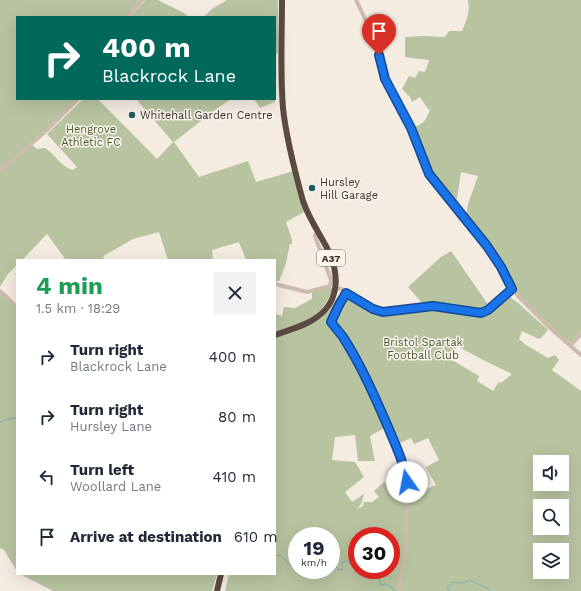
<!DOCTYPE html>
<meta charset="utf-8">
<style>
body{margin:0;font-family:"Work Sans",sans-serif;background:#f2f2f3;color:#1f2937;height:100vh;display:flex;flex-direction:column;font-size:15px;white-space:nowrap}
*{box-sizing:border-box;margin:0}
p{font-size:13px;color:#747a83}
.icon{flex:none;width:22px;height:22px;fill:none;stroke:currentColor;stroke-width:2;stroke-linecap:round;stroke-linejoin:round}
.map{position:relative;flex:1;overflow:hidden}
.drawer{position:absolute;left:16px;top:259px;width:260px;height:316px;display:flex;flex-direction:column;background:#fff;border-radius:0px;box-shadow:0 4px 16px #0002}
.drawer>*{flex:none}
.top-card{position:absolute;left:16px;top:16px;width:260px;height:84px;border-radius:0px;box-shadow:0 4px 16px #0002;background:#00695c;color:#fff;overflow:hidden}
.controls{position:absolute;left:533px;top:455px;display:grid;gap:8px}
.controls a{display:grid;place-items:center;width:36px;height:36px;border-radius:0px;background:#fff;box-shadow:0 4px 16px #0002;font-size:20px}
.speed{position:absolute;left:288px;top:527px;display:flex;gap:8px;font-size:20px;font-weight:700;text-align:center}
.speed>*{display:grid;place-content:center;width:52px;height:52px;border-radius:50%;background:#fff;box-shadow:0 4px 16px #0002;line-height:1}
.speed small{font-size:10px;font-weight:400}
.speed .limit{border:6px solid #d22;background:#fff;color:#111}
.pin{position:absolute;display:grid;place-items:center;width:34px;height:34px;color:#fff;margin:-41px -17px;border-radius:50% 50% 50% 0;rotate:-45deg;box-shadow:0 0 4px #0007}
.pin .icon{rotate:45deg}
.me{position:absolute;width:44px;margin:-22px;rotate:348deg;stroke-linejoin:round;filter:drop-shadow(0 0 3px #0008)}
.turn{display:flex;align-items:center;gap:14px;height:84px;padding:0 20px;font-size:18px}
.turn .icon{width:52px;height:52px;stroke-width:2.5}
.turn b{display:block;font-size:28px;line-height:34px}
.round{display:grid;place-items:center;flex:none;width:42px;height:42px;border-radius:0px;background:#f2f2f3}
.summary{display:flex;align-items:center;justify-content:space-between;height:68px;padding:0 20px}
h1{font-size:24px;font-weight:700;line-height:30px;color:#1e9e55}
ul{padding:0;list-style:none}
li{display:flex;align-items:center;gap:12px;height:60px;padding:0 20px}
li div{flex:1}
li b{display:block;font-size:15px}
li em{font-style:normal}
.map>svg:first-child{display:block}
.green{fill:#b8c4a0;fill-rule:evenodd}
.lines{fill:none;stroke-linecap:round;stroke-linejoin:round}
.stream{stroke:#7fb0b2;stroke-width:1}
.minor{stroke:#cdbbac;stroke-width:4}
.highway{stroke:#5c4a42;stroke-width:6}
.route-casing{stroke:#114b97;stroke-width:10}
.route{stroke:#1a73e8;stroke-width:7}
.poi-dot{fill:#1f5a5e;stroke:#fbf5ee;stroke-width:1.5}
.labels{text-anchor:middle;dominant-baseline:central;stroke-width:3;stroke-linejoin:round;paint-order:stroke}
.shield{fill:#fbf5ee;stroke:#756b66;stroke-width:1}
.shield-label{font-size:10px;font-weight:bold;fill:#3b302b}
.poi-label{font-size:11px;fill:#3b302b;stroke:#fbf5ee;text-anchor:start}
.park-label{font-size:11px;fill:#4a5a2e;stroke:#fbf5ee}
</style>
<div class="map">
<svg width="581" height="591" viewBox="0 0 581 591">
<rect width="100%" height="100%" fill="#f4ebe1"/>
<g class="green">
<polygon points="0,0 141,0 125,17 17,17 17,99 76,99 64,113 0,169"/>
<polygon points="145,0 158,0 184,13 188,17 130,17"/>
<polygon points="227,0 278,0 278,52 276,55 275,102 260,108 254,99 275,99 275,17 204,17 212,9"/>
<path d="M468 0H581V331L572 342H569L567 341 518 296 466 218 468 204 478 176 461 172 456 206 430 173 412 128C423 124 427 120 430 109H428L420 97 412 102 410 97 402 89 409 76 415 78 419 71 425 72 429 60 405 57V37L423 36 445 37 449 31H462C467 18 470 14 468 0Z"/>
<path d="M83 99H98L157 159 173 142 136 99H231L215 110 174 142 199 177 248 161 256 182 294 171 304 212 286 222 292 240V244H290L286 263 279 281H275V260H246L239 242 212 250 213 260H168L159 232 133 239 105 255 103 257 105 260H66L47 234 22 260H17V265L8 274 0 287V172L32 145 37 149 45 148C55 154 61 167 73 170L77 167 47 134Z"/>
<polygon points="451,251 489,306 485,310 481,311 445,306 424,305 408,287 441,257"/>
<path d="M330 288H333C321 319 305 322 275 332V314L282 316 284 307 295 308 312 299V291Z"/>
<polygon points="0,292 17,309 17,571 4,550 0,548"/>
<path d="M347 293 373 309 383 312 433 306 478 313 479 316 483 315 508 296 517 302 548 330 541 338 539 339 522 331 519 339 526 345 548 358 555 355 559 360 552 370 581 391V591H225L229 574H275V337L312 323 322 317 328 311 337 297ZM457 346 485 361 512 374 501 383 499 382 493 391 477 381 479 376 450 359ZM354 360 380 402 396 445 411 438 414 444 428 438 439 460 426 467 436 485 409 497 407 475 403 479 401 469H398L388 475 391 480 386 484 384 482 374 491 379 497 372 502H364L363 506 357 509C364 502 361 503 364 494L352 502 345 492 364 477 355 462 332 460 335 437 355 435 358 461H375L370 436 386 427ZM540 462H562V484H540ZM540 506H562V528H540ZM297 536H331V570H297ZM357 536H391V570H357ZM540 550H562V572H540Z"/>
<polygon points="20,574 217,574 212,591 53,591"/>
</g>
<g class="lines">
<g class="stream">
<polyline points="0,422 8,419 17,418"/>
<polyline points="275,556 280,555 292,567 297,566"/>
<polyline points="331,562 339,570 342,570 342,562 347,561 357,566"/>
<polyline points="302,570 304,572 312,576 314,570"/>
<polyline points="321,570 321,571 325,570"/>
<polyline points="365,570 379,577 381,585 386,584 396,591"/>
<path d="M449 591 447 587 454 582C460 583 464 584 469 580L487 588 489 591"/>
</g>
<g class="minor">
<polyline points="356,0 376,42 385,79 411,128 429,174 487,246 501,267 518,296 549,327 581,355"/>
<polyline points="127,17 142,0"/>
<polyline points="0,171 48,129 78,99"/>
<polyline points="275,284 307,292 330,286 331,280 315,236 317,231"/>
<polyline points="336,288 341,289 373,309 383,312 433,306 444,307 478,313 484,312 488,310 512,289"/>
<polyline points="0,291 17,307"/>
<polyline points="347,293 339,305 331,322 342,336 351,351 374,394 405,468 407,482 406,549 399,586 400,591"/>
<polyline points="571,345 581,334"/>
</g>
<g class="highway">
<path d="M275 335C286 331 297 328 307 323 338 308 342 280 328 250 320 234 309 219 303 201 295 172 286 137 283 108 280 72 282 36 282 0"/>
<polyline points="217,591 221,574"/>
</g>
</g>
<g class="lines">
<defs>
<path id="route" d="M379 55 385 79 411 128 429 174 487 246 501 267 512 289 488 310 481 313 433 306 383 312 373 309 346 293 339 305 331 322C335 327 339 332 343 337 361 365 375 397 388 427 396 446 404 463 407 482"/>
</defs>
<use href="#route" class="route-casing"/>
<use href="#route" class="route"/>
</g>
<g class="poi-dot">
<circle cx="132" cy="115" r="4"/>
<circle cx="312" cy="188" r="4"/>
</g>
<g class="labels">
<rect class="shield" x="317" y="250" width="28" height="16" rx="3"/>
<g class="shield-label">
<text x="331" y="258">A37</text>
</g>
<g class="poi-label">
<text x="140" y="115">Whitehall Garden Centre</text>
<text x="320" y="182">Hursley<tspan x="320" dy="13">Hill Garage</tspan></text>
</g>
<g class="park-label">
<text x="91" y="129">Hengrove<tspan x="91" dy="13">Athletic FC</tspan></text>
<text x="423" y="342">Bristol Spartak<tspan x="423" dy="13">Football Club</tspan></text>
</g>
</g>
</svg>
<div class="controls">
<a><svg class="icon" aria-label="sound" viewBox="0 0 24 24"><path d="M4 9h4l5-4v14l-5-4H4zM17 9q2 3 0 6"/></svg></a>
<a><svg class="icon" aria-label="search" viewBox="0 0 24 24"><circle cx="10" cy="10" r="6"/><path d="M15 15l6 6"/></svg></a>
<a><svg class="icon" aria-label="layers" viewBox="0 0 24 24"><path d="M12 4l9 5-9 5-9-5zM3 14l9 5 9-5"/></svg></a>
</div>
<div class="speed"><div>19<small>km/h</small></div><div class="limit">30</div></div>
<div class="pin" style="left:379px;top:55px;background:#d93025"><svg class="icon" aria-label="arrive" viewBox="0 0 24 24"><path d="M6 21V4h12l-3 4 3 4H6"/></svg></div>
<svg class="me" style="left:407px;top:482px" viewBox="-20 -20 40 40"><circle r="19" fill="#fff"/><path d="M0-13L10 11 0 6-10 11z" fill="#1a73e8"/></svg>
<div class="top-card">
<div class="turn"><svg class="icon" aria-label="right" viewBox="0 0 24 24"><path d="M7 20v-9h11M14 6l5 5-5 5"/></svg><div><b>400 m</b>Blackrock Lane</div></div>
</div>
<section class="drawer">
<div class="summary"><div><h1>4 min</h1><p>1.5 km · 18:29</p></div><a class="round"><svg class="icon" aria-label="close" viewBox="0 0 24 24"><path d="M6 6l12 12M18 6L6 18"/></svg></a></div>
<ul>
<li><svg class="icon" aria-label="right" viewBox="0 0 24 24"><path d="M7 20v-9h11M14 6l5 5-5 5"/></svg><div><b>Turn right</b><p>Blackrock Lane</p></div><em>400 m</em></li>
<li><svg class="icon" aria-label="right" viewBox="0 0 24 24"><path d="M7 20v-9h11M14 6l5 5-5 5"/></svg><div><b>Turn right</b><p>Hursley Lane</p></div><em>80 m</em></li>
<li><svg class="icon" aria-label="left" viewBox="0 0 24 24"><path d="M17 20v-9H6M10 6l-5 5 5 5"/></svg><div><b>Turn left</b><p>Woollard Lane</p></div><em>410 m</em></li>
<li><svg class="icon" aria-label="arrive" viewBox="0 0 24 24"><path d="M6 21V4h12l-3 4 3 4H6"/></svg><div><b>Arrive at destination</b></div><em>610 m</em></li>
</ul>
</section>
</div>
